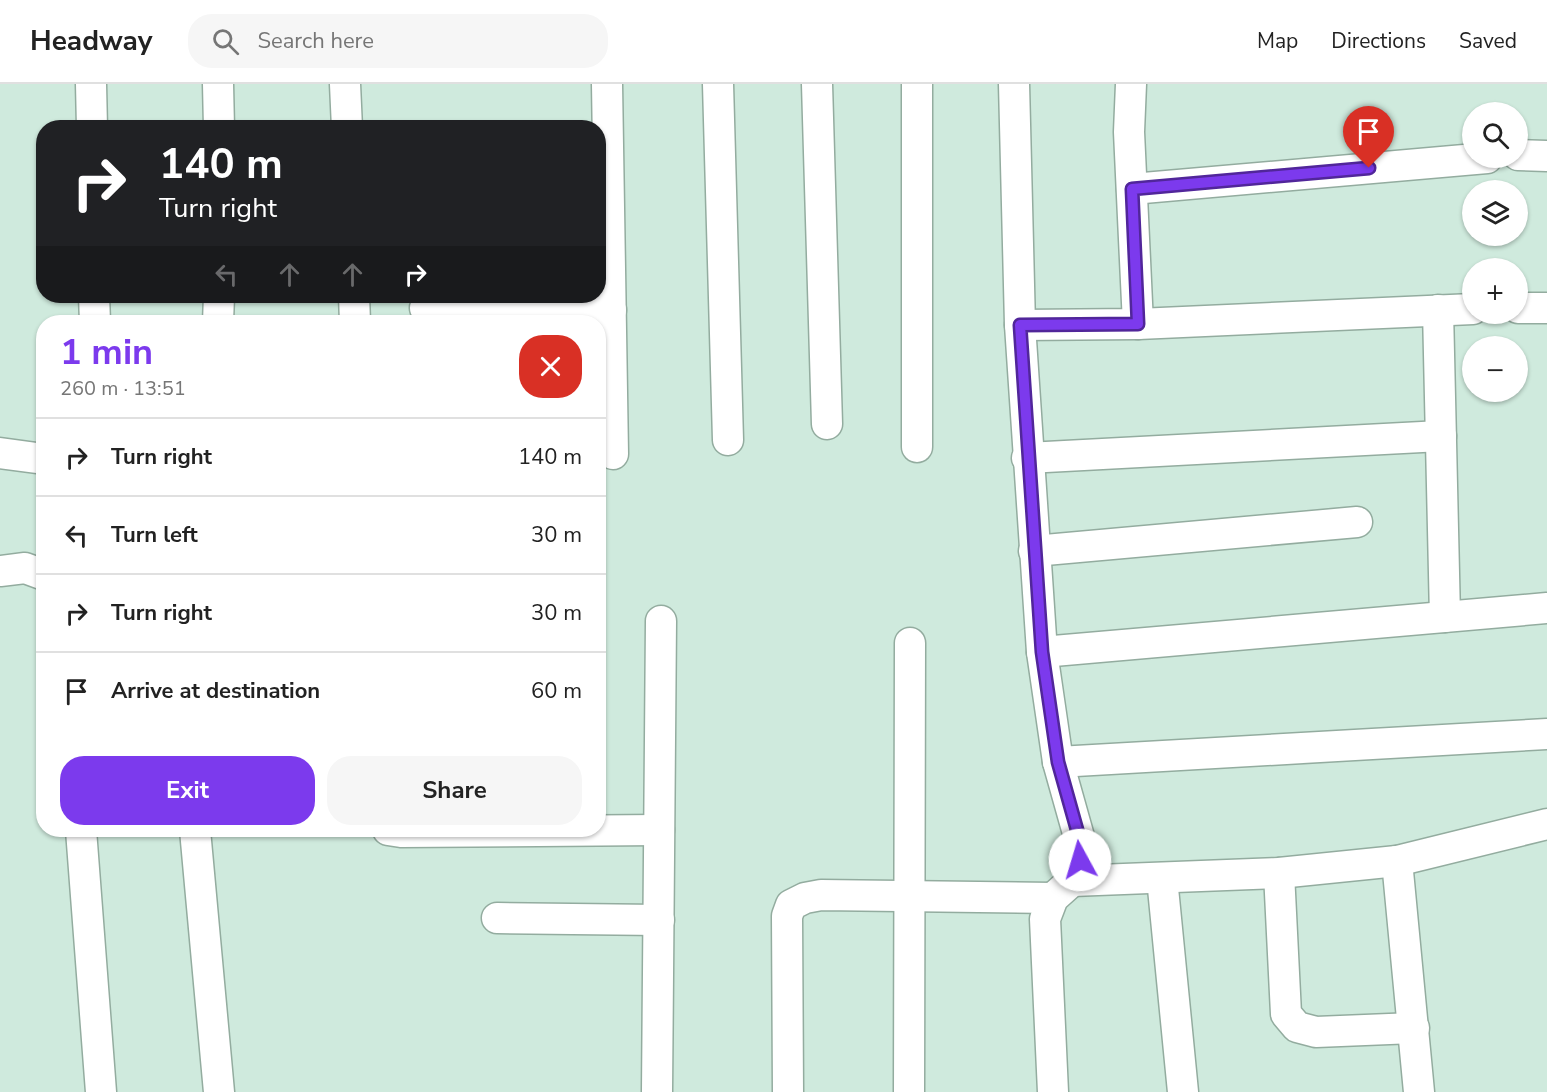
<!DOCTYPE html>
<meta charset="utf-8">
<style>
body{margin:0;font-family:"Nunito Sans",sans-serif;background:#f6f6f6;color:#222;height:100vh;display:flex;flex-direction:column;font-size:22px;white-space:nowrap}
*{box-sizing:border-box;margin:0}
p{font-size:20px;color:#767676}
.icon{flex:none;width:33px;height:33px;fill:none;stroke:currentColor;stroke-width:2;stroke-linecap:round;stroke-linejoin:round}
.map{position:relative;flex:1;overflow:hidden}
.side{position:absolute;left:36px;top:231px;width:570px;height:522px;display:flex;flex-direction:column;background:#fff;border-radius:24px;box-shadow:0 2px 4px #0004}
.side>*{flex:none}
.top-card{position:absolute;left:36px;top:36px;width:570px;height:183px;border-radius:24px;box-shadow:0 2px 4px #0004;background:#202124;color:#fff;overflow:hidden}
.tools{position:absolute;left:1462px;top:18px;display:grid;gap:12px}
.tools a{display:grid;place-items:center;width:66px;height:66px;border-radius:50%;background:#fff;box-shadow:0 2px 4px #0004;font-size:30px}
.pin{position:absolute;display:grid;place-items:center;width:51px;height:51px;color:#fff;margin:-62px -26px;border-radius:50% 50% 50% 0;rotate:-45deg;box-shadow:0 0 6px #0007}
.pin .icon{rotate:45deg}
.me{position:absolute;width:66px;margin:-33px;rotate:354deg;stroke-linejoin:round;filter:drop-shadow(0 0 4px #0008)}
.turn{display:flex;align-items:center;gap:21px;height:126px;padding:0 24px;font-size:27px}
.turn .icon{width:78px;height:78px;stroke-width:2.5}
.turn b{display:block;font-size:42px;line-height:51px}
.lanes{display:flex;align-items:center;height:57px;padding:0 24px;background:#0003;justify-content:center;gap:30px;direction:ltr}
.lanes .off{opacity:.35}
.round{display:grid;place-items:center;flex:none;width:63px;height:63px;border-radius:24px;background:#f6f6f6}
.headline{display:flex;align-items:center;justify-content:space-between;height:102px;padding:0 24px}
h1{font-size:36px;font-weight:700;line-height:45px;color:#7c3aed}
.primary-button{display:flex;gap:12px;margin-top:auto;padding:12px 24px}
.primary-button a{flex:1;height:69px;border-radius:24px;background:#7c3aed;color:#fff;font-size:24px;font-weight:700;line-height:69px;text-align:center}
.primary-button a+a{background:#f6f6f6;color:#222}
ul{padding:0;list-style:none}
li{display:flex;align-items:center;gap:18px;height:78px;padding:0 24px;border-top:2px solid #e0e0e0}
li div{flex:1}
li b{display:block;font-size:22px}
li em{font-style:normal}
header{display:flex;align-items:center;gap:36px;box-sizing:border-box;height:84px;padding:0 30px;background:#fff;border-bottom:2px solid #e0e0e0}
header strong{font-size:28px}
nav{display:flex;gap:33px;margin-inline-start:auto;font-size:21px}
.search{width:420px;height:54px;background:#f6f6f6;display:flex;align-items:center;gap:15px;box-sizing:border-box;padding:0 21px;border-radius:24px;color:#767676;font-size:22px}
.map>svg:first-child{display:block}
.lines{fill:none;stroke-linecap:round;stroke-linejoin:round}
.minor-casing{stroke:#93ac9f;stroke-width:33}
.minor{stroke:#fff;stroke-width:30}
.route-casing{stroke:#51269a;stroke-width:15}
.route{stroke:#7c3aed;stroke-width:10}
</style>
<header>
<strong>Headway</strong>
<div class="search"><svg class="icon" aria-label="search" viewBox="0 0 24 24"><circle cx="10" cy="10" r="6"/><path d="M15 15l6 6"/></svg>Search here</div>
<nav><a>Map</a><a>Directions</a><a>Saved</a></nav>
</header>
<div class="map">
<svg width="1547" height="1008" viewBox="0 0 1547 1008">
<rect width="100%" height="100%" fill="#cfeadd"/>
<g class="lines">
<defs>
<g id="minor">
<polyline points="91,0 92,44"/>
<polyline points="218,0 219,44"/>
<polyline points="345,0 347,44"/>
<polyline points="607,0 613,370"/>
<polyline points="718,0 728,356"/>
<polyline points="817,0 827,340"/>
<polyline points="1014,0 1020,241 1042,568 1058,678 1081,760 1080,776 1072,797 1053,814 1045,835 1053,1008"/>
<polyline points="1131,0 1129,48 1138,240"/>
<polyline points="1518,71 1547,72"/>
<polyline points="1132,105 1487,74"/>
<polyline points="94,212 95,238"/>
<polyline points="354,212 355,238"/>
<polyline points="425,224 611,226"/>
<polyline points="1518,224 1547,224"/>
<polyline points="1438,226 1445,533"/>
<polyline points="218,238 219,212"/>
<polyline points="1020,241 1138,240 1473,225"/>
<polyline points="917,363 917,0"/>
<polyline points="0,369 44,375"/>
<polyline points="1027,374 1441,352"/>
<polyline points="1034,467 1357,438"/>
<polyline points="0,487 25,484 44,491"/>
<polyline points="1042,568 1547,524"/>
<polyline points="1058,678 1547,650"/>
<polyline points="81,746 101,1008"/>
<polyline points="195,746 219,1008"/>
<polyline points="388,746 401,748 659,746"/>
<polyline points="1397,777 1419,1008"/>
<polyline points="1279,789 1286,930 1297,943 1316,948 1414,944"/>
<polyline points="1162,794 1183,1008"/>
<polyline points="1072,797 1279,789 1397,777 1547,740"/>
<polyline points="497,834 659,836"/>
<polyline points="657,1008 661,537"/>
<polyline points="788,1008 787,832 791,821 805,814 821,811 1053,814"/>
<polyline points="909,1008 910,559"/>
</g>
</defs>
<use href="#minor" class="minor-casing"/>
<use href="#minor" class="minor"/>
</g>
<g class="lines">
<defs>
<polyline id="route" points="1080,776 1081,760 1058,678 1042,568 1020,241 1138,240 1132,105 1369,84"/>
</defs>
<use href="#route" class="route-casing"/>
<use href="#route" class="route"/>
</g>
</svg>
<div class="tools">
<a><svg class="icon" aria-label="search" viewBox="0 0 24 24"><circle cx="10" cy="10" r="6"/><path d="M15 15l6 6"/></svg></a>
<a><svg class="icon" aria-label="layers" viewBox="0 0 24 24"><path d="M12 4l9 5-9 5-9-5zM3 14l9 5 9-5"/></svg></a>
<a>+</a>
<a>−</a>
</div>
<div class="pin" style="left:1369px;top:84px;background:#d93025"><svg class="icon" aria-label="arrive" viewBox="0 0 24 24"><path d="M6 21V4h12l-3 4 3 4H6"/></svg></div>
<svg class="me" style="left:1080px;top:776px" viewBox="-20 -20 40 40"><circle r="19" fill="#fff"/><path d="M0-13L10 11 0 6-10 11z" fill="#7c3aed"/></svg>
<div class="top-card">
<div class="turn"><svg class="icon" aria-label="right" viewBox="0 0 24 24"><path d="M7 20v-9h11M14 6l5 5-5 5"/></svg><div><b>140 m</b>Turn right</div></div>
<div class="lanes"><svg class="icon off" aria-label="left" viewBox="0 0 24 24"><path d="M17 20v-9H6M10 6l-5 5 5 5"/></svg><svg class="icon off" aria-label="ahead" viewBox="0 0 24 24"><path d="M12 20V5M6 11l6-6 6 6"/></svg><svg class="icon off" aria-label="ahead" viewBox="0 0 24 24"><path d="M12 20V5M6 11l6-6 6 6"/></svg><svg class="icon" aria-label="right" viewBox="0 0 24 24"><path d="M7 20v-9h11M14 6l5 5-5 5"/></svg></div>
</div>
<section class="side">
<div class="headline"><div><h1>1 min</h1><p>260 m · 13:51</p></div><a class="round" style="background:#d93025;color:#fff"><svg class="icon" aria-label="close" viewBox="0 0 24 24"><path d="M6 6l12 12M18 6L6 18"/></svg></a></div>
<ul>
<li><svg class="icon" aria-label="right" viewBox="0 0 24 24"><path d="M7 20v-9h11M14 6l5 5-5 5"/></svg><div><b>Turn right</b></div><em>140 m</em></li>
<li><svg class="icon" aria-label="left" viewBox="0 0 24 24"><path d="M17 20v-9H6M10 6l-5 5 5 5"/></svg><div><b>Turn left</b></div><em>30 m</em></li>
<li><svg class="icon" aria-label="right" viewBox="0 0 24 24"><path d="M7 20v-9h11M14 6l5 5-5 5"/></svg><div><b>Turn right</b></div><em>30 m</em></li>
<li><svg class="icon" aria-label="arrive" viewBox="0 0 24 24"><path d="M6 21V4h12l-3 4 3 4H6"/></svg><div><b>Arrive at destination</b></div><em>60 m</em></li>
</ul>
<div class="primary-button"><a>Exit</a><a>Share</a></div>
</section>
</div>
